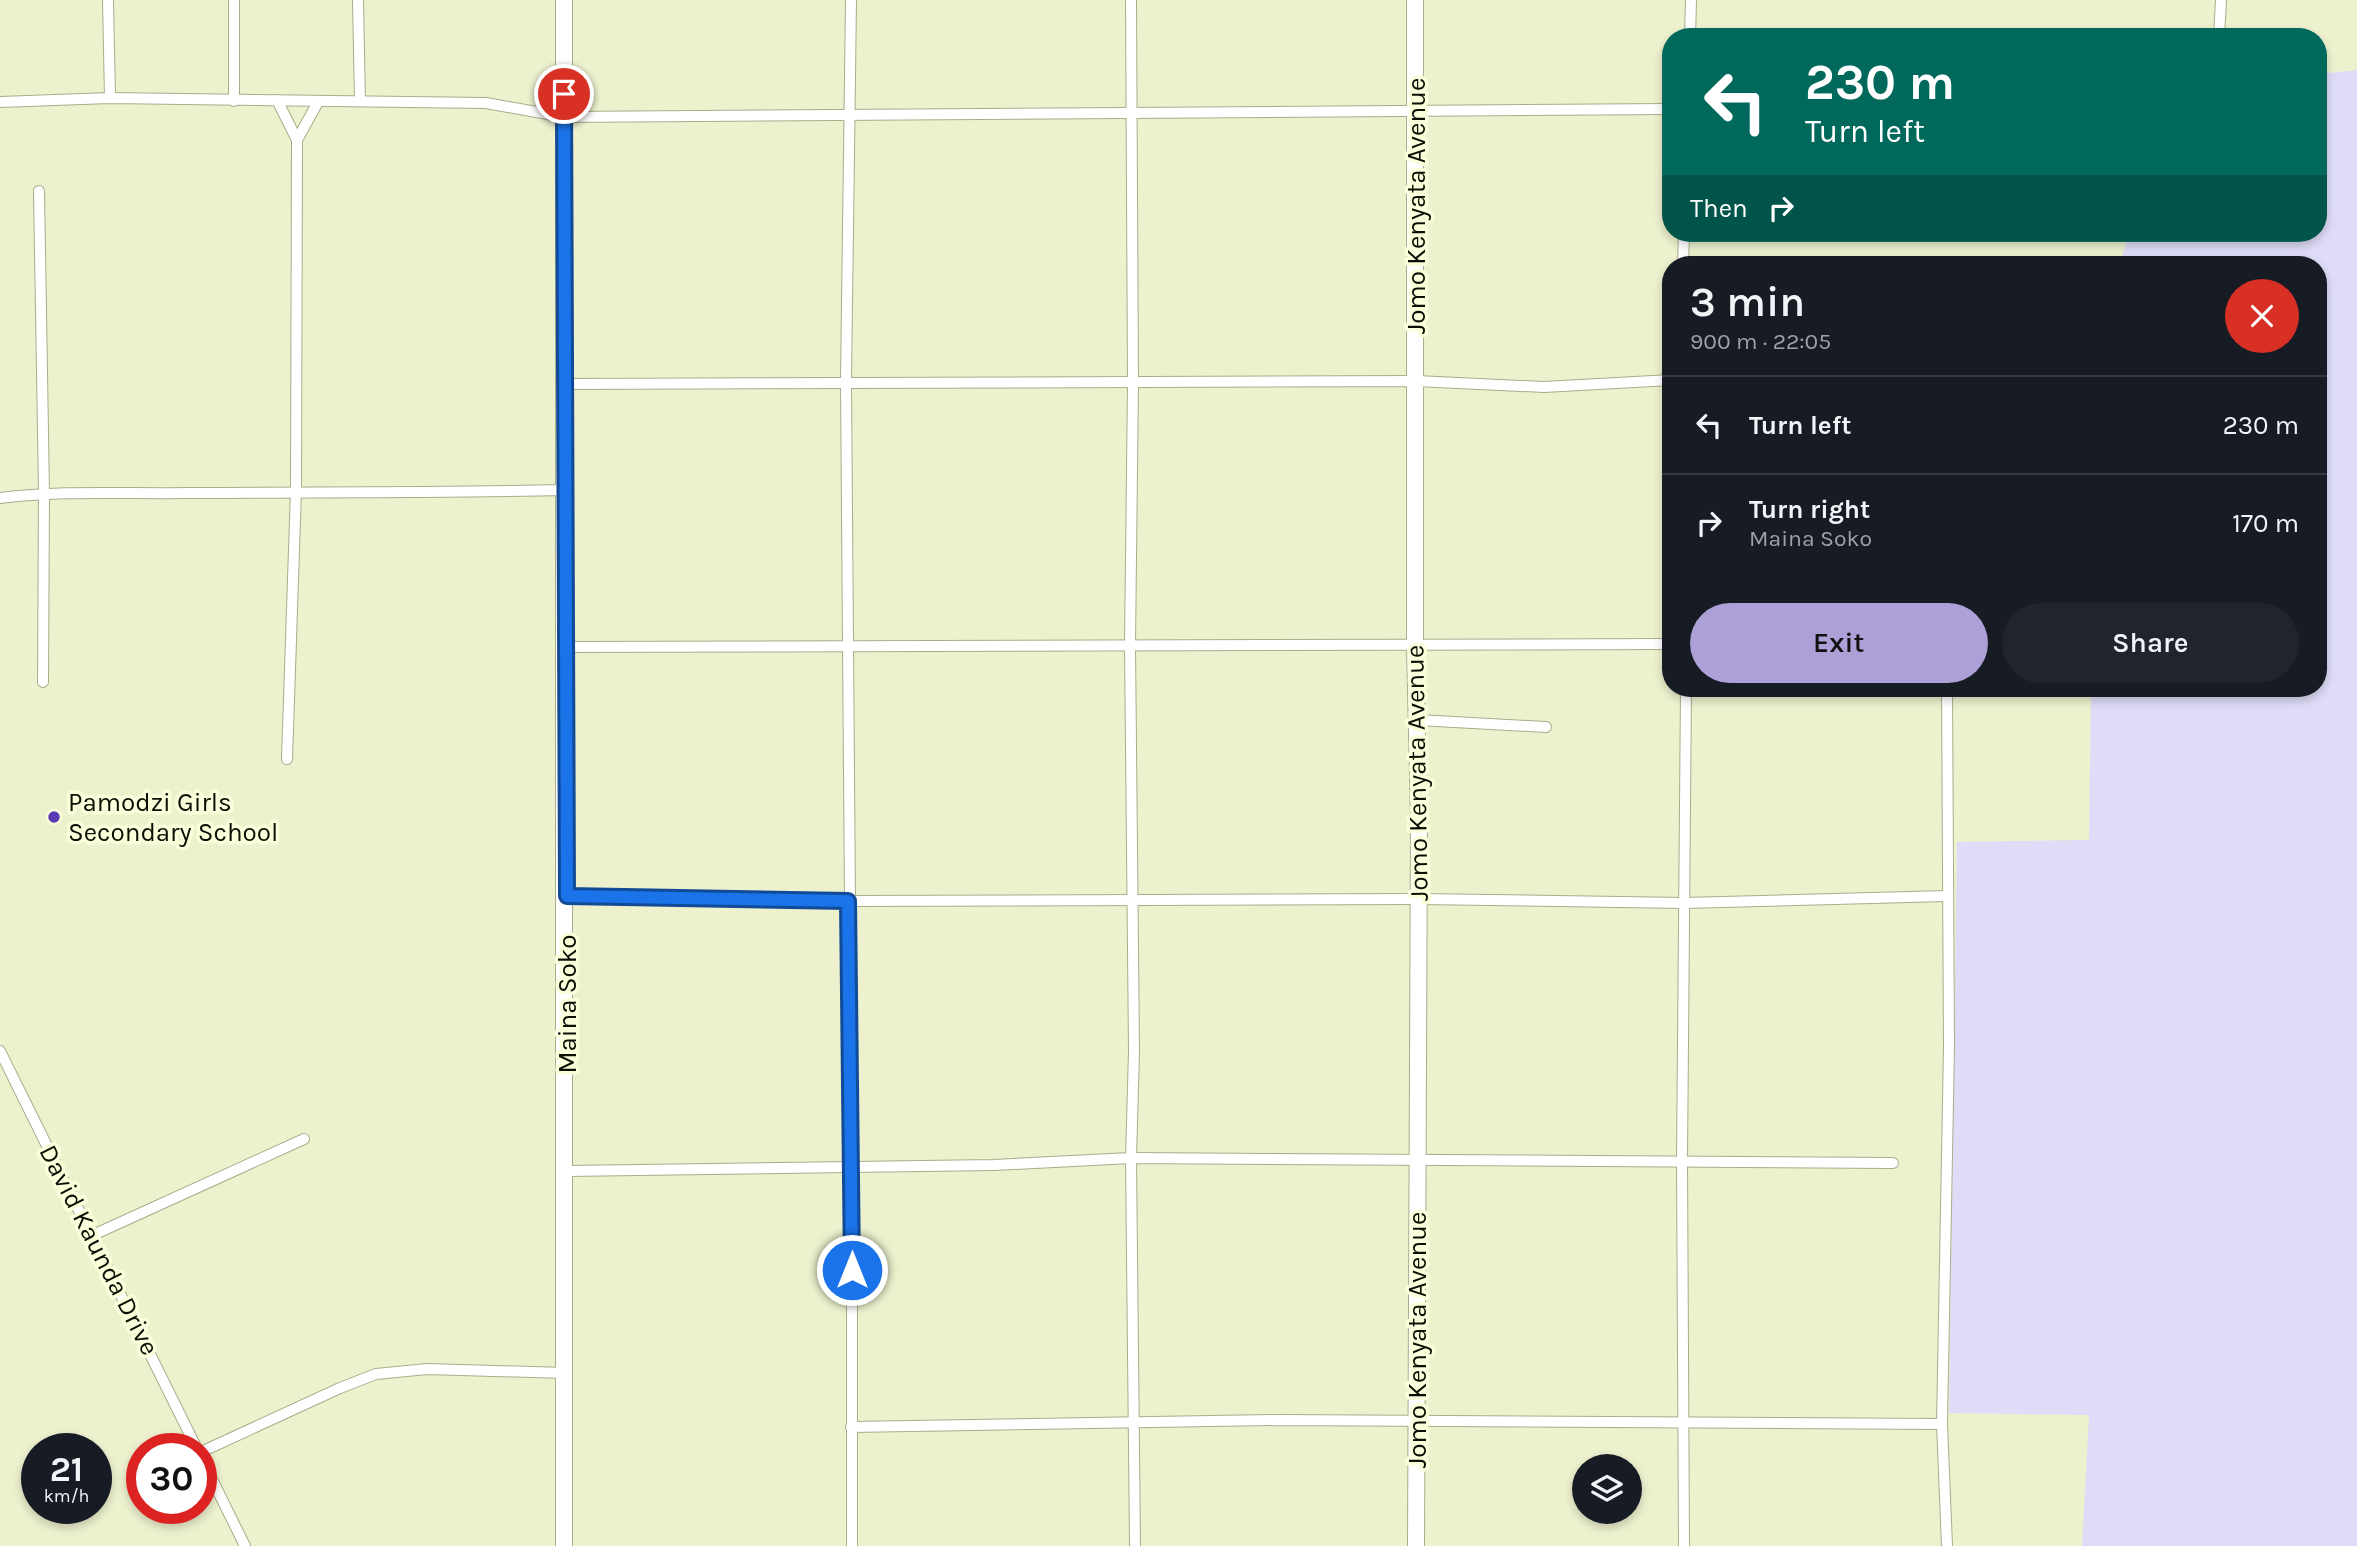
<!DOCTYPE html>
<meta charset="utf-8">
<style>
body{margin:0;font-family:Karla,sans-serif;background:#20242c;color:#f1f3f6;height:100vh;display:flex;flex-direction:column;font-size:26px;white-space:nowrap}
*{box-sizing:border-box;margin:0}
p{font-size:23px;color:#9ea1a6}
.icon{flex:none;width:38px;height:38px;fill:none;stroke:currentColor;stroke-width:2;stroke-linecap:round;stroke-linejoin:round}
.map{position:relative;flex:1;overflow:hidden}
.details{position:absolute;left:1662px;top:256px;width:665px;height:441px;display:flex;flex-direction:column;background:#171b24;border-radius:28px;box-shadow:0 4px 10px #0003}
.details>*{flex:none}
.hud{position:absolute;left:1662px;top:28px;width:665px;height:214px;border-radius:28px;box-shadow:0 4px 10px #0003;background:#00695c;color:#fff;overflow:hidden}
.fabs{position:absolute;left:1572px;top:1454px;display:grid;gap:14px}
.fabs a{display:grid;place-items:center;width:70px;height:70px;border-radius:50%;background:#171b24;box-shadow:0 4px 10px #0003;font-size:35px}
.speed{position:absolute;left:21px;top:1433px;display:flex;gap:14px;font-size:35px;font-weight:700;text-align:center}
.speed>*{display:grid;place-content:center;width:91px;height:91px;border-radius:50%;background:#171b24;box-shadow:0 4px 10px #0003;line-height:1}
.speed small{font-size:18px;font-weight:400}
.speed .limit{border:10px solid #d22;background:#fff;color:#111}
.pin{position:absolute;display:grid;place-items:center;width:60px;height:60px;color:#fff;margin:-30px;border:4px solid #fff;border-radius:50%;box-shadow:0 2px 7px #0007}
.me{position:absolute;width:77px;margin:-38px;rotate:0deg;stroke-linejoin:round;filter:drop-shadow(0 0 5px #0008)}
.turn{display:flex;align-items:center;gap:24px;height:147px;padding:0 28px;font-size:32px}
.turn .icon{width:91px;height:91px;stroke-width:2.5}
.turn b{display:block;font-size:49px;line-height:60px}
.then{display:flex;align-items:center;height:66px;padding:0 28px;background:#0003;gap:14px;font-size:26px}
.round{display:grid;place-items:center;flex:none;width:74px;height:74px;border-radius:37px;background:#20242c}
.summary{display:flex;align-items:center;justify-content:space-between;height:119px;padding:0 28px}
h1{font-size:42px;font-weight:600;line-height:52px}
.button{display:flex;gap:14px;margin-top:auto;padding:14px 28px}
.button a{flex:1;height:80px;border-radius:42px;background:#ada0d7;color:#111;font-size:28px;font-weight:600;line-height:80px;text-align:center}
.button a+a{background:#20242c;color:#f1f3f6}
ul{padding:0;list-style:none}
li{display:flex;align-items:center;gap:21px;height:98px;padding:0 28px;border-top:2px solid #363941}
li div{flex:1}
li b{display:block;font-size:26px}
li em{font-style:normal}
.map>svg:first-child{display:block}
.green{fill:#dedcf7}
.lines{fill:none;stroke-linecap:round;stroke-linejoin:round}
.street-casing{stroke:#a9ad8b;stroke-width:12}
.secondary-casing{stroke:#a9ad8b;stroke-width:18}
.street{stroke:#fff;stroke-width:10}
.secondary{stroke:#fff;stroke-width:16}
.route-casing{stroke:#114b97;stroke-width:18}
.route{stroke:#1a73e8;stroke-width:12}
.poi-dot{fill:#593ab2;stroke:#faffdb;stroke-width:2.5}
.labels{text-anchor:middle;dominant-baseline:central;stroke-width:7;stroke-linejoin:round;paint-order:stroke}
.street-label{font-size:26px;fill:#0d0e04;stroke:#faffdb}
.poi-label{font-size:26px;fill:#0d0e04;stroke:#faffdb;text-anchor:start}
</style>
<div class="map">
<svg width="2357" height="1546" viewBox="0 0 2357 1546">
<rect width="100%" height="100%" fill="#edf1ce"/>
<polygon class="green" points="2357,70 2357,1546 2082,1546 2089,1415 1949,1413 1957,842 2089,840 2091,688 2319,688 2319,264 2120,264 2129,233 2319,233 2319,74"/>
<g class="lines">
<defs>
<g id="street">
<polyline points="108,0 110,98"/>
<polyline points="358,0 360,101"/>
<polyline points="851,0 846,381 852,1165 852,1546"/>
<polyline points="1131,0 1133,383 1130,645 1134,1051 1131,1158 1135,1546"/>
<polyline points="1690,37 1691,0"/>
<polyline points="2219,37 2221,0"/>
<polyline points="277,100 297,140 296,490 287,759"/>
<polyline points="234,101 234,0"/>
<polyline points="0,102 110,98 486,103 564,117 1671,109"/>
<polyline points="297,140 318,102"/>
<polyline points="39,191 44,492 43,682"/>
<polyline points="1683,264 1684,233"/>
<polyline points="565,384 1416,381 1544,387 1671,380"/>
<path d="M0 498C62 490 124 494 187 493 313 492 439 493 566 490"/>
<polyline points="564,647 1671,644"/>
<polyline points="1947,688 1949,1047 1942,1424 1947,1546"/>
<polyline points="1418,720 1546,727"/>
<polyline points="567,896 848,901 1418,899 1684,903 1947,896"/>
<polyline points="0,1051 197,1449"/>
<polyline points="567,1171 994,1165 1131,1158 1893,1163"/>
<polyline points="93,1235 304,1139"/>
<polyline points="851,1427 1279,1420 1942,1424"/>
<polyline points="201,1452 340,1388 376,1374 427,1369 566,1373"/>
<polyline points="201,1457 245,1546"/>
<polyline points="1684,1546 1682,1160 1686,688"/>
</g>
<g id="secondary">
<polyline points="564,0 564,1546"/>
<polyline points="1415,0 1415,645 1419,821 1416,1546"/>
</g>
</defs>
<use href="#street" class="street-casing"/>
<use href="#secondary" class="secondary-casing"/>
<use href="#street" class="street"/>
<use href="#secondary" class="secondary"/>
</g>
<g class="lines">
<defs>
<polyline id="route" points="564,94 567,896 848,901 852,1270"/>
</defs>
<use href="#route" class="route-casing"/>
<use href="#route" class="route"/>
</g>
<circle class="poi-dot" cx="54" cy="817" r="7"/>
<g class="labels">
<g class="street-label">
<text transform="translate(1416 206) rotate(-90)">Jomo Kenyata Avenue</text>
<text transform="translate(1417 773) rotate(-91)">Jomo Kenyata Avenue</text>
<text transform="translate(567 1004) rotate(-90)">Maina Soko</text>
<text transform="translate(99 1250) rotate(63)">David Kaunda Drive</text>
<text transform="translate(1417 1340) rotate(-90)">Jomo Kenyata Avenue</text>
</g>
<g class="poi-label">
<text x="68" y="802">Pamodzi Girls<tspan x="68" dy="30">Secondary School</tspan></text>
</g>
</g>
</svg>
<div class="fabs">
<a><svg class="icon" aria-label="layers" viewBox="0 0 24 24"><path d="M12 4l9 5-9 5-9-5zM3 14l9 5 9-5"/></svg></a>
</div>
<div class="speed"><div>21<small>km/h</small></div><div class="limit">30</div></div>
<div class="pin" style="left:564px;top:94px;background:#d93025"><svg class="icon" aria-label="arrive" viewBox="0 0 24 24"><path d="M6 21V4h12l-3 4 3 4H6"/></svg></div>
<svg class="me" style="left:852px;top:1270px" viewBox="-20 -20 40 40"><circle r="17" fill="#1a73e8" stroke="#fff" stroke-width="3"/><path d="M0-11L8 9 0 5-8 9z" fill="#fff"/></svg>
<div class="hud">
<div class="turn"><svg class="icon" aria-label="left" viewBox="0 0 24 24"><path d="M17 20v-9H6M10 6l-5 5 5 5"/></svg><div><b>230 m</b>Turn left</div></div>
<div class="then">Then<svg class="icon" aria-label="right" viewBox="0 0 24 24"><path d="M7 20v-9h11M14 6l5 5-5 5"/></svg></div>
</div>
<section class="details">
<div class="summary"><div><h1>3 min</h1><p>900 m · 22:05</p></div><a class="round" style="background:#d93025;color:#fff"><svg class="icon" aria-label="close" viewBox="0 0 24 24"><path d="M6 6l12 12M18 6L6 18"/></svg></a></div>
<ul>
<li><svg class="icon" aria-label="left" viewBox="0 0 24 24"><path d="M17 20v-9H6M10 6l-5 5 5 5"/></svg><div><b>Turn left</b></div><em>230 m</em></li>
<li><svg class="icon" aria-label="right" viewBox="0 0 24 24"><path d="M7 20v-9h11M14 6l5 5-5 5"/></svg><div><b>Turn right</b><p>Maina Soko</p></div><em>170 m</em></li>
</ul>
<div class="button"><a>Exit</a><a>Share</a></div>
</section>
</div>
